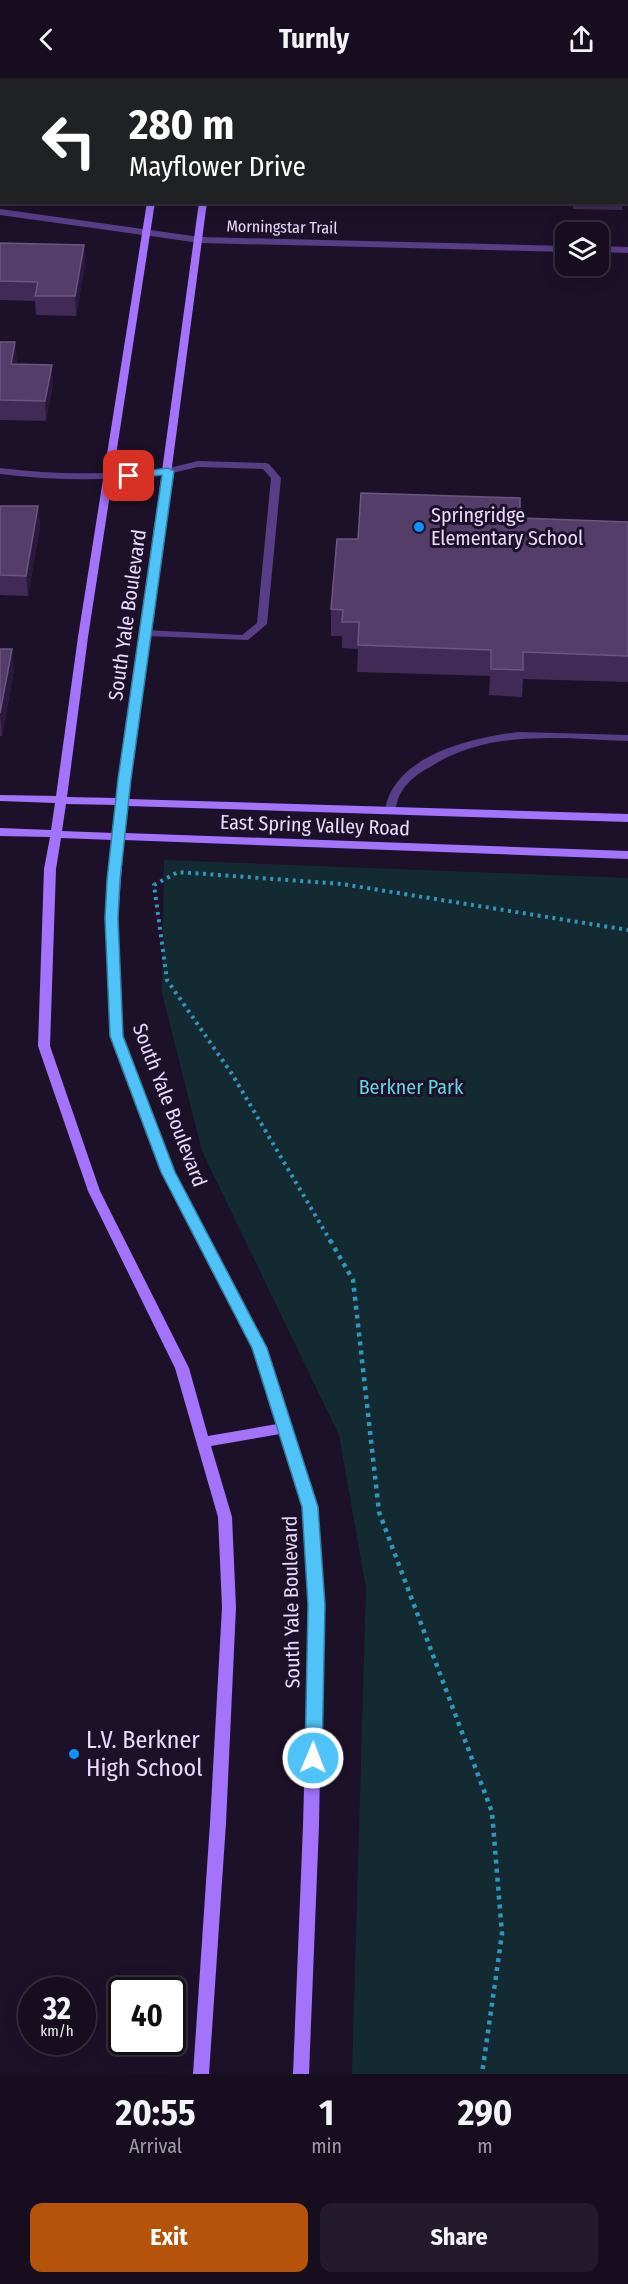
<!DOCTYPE html>
<style>
body{margin:0;font-family:"Fira Sans Condensed",sans-serif;background:#231b2c;color:#f1f3f6;height:100vh;display:flex;flex-direction:column;font-size:22px;white-space:nowrap}
*{box-sizing:border-box;margin:0}
p{font-size:20px;color:#9e9ca4}
.icon{flex:none;width:33px;height:33px;fill:none;stroke:currentColor;stroke-width:2;stroke-linecap:round;stroke-linejoin:round}
.map{position:relative;height:1996px;overflow:hidden}
.details{display:flex;flex-direction:column;background:#160d1f;flex:1}
.details>*{flex:none}
.guide{position:absolute;left:0px;top:0px;width:628px;height:126px;box-shadow:0 3px 15px #0003,0 0 0 2px #352d3d;background:#202124;color:#fff;overflow:hidden}
.controls{position:absolute;left:555px;top:144px;display:grid;gap:12px}
.controls a{display:grid;place-items:center;width:54px;height:54px;border-radius:12px;background:#160d1f;box-shadow:0 3px 15px #0003,0 0 0 2px #352d3d;font-size:30px}
.speed{position:absolute;left:18px;top:1899px;display:flex;gap:12px;font-size:30px;font-weight:700;text-align:center}
.speed>*{display:grid;place-content:center;width:78px;height:78px;border-radius:50%;background:#160d1f;box-shadow:0 3px 15px #0003,0 0 0 2px #352d3d;line-height:1}
.speed small{font-size:15px;font-weight:400}
.speed .limit{border:3px solid #111;border-radius:9px;background:#fff;color:#111}
.pin{position:absolute;display:grid;place-items:center;width:51px;height:51px;color:#fff;margin:-26px;border-radius:12px;box-shadow:0 3px 9px #0006}
.me{position:absolute;width:66px;margin:-33px;rotate:1deg;stroke-linejoin:round;filter:drop-shadow(0 0 4px #0008)}
.turn{display:flex;align-items:center;gap:21px;height:126px;padding:0 30px;font-size:27px}
.turn .icon{width:78px;height:78px;stroke-width:2.5}
.turn b{display:block;font-size:42px;line-height:51px}
.eta{display:flex;justify-content:space-evenly;align-items:center;height:102px;text-align:center}
.eta b{font-size:36px;font-weight:700;line-height:42px}
.primary-button{display:flex;gap:12px;margin-top:auto;padding:12px 30px}
.primary-button a{flex:1;height:69px;border-radius:12px;background:#b45309;color:#fff;font-size:24px;font-weight:700;line-height:69px;text-align:center}
.primary-button a+a{background:#231b2c;color:#f1f3f6}
header{display:flex;justify-content:space-between;align-items:center;height:78px;padding:0 30px;background:#160d1f;font-size:27px;font-weight:700}
.map>svg:first-child{display:block}
.green{fill:#142a33}
.lines{fill:none;stroke-linecap:round;stroke-linejoin:round}
.path-far1{stroke:#3395b9;stroke-width:4;stroke-dasharray:3 4.5;stroke-linecap:butt}
.path{stroke:#3395b9;stroke-width:4.5;stroke-dasharray:4 5;stroke-linecap:butt}
.lane{fill:#583d87;fill-rule:evenodd}
.street{fill:#583d87;fill-rule:evenodd}
.secondary{fill:#a373fc;fill-rule:evenodd}
.wall{fill:#422a57}
.shaded-wall{fill:#2b183d}
.building{fill:#543d69;stroke:#6b5680;stroke-width:1.5}
.route{fill:#4fc3f7;stroke:#337fa1;stroke-width:1.5}
.poi-dot{fill:#0a93f9;stroke:#1d1129;stroke-width:2}
.labels{text-anchor:middle;dominant-baseline:central;stroke-width:6;stroke-linejoin:round;paint-order:stroke}
.far-street-label{font-size:16px;fill:#eadafe;stroke:#1d1129}
.poi-label{font-size:20px;fill:#eadafe;stroke:#1d1129;text-anchor:start}
.street-label{font-size:20px;fill:#eadafe;stroke:#1d1129}
.park-label{font-size:20px;fill:#66d5de;stroke:#1d1129}
.near-poi-label{font-size:24px;fill:#eadafe;stroke:#1d1129;text-anchor:start}
</style>
<header><svg class="icon" aria-label="back" viewBox="0 0 24 24"><path d="M15 5l-7 7 7 7"/></svg>Turnly<svg class="icon" aria-label="share" viewBox="0 0 24 24"><path d="M12 15V3M7 8l5-5 5 5M5 13v7h14v-7"/></svg></header>
<div class="map">
<svg width="628" height="1996" viewBox="0 0 628 1996">
<rect width="100%" height="100%" fill="#1d1129"/>
<polygon class="green" points="164,782 628,800 628,1996 352,1996 366,1510 339,1357 202,1073 162,915"/>
<g class="lines">
<polyline class="path-far1" points="331,1164 232,996 167,902 154,807 178,794 342,806 628,852"/>
<polyline class="path" points="330,1162 353,1202 379,1434 492,1734 502,1856 482,1996"/>
<g class="lane">
<polygon points="198,383 266,385 269,386 281,400 267,546 248,562 146,558 141,555 146,552 242,557 257,545 271,400 263,391 198,389 168,396 163,393 165,391"/>
<path d="M518 654 628 657V663C561 660 489 651 430 689 419 695 408 703 402 713 397 720 397 728 394 734H386L385 732C394 677 472 660 518 654Z"/>
</g>
<g class="street">
<polygon points="0,131 200,159 566,168 566,174 200,165 0,137"/>
<polygon points="598,168 628,169 628,175 598,174"/>
<path d="M0 390C57 397 111 397 168 390L173 393 168 396C111 403 57 403 0 396Z"/>
</g>
<g class="secondary">
<polygon points="166,0 174,0 165,2"/>
<rect x="219" y="0" width="8" height="2"/>
<path d="M147 124H155L88 559 67 719 117 720 199 124H207L128 721 628 736V744L128 728 125 755 628 773V781L124 762 118 840 123 958 174 1094 267 1270 317 1429 323 1527 319 1747 309 1996H293L303 1747 309 1527 303 1429 280 1356 211 1368 232 1439 236 1529 226 1745 209 1996H193L210 1745 222 1529 218 1439 175 1290 88 1113 38 968 44 791 50 759 0 758V750L51 752 55 725 0 723V717L56 718 78 559ZM66 726 117 727 114 755 62 753ZM61 760 113 762 106 840 111 958 162 1094 253 1270 277 1346 208 1358 189 1290 100 1113 50 968 56 791Z"/>
</g>
</g>
<g class="wall">
<rect x="38" y="0" width="80" height="2"/>
<polygon points="272,0 351,0 351,2 271,2"/>
<rect x="376" y="0" width="69" height="2"/>
<polygon points="570,0 628,0 628,28 627,28 627,2 570,2"/>
<rect x="0" y="42" width="2" height="48"/>
<rect x="627" y="74" width="1" height="44"/>
<polygon points="369,124 444,124 444,126"/>
<polygon points="471,124 546,124 546,128 471,127"/>
<polygon points="573,124 622,124 622,132 573,131"/>
<polygon points="0,165 84,167 85,186 76,238 36,237 35,223 0,222"/>
<polygon points="0,264 17,283 16,286 53,306 46,343 0,342"/>
<polygon points="0,428 38,428 40,448 28,518 0,517"/>
<polygon points="520,440 628,444 628,604 523,601 522,619 489,617 490,598 357,594 358,571 342,570 342,558 331,558 331,531 358,461"/>
<polygon points="0,571 14,592 2,658 0,658"/>
</g>
<g class="shaded-wall">
<polygon points="84,167 85,186 76,238 75,218"/>
<polygon points="15,264 17,283 12,305 11,286"/>
<polygon points="52,287 53,306 46,343 45,323"/>
<polygon points="38,428 40,448 28,518 26,498"/>
<polygon points="12,571 14,592 2,658 0,635"/>
</g>
<g class="building">
<polygon points="272,0 306,0 306,2 271,2"/>
<rect x="474" y="0" width="72" height="2"/>
<polygon points="572,0 628,0 628,9 627,9 627,2 572,2"/>
<polygon points="0,42 2,42 1,72 0,72"/>
<rect x="627" y="74" width="1" height="25"/>
<polygon points="0,165 84,167 75,218 35,218 38,204 0,203"/>
<polygon points="0,264 15,264 11,286 52,287 45,323 0,322"/>
<polygon points="361,415 520,420 520,440 628,444 628,578 523,574 523,592 491,591 491,572 358,567 359,544 342,544 343,532 331,531 337,461 358,461"/>
<polygon points="0,428 38,428 26,498 0,497"/>
<polygon points="0,571 12,571 0,635"/>
</g>
<polygon class="route" points="168,390 174,393 131,701 120,802 118,840 123,958 175,1094 267,1270 318,1429 325,1527 322,1680 319,1685 313,1687 307,1685 305,1680 308,1527 302,1429 252,1270 161,1094 110,958 105,840 107,802 118,701 162,397 129,401 123,398 129,395"/>
<g class="poi-dot">
<circle cx="419" cy="449" r="6"/>
<circle cx="74" cy="1676" r="6"/>
</g>
<g class="labels">
<g class="far-street-label">
<text transform="translate(282 149) rotate(1)">Morningstar Trail</text>
</g>
<g class="poi-label">
<text x="431" y="437">Springridge<tspan x="431" dy="23">Elementary School</tspan></text>
</g>
<g class="street-label">
<text transform="translate(127 537) rotate(-82)">South Yale Boulevard</text>
<text transform="translate(315 747) rotate(2)">East Spring Valley Road</text>
<text transform="translate(170 1027) rotate(69)">South Yale Boulevard</text>
<text transform="translate(291 1524) rotate(-91)">South Yale Boulevard</text>
</g>
<g class="park-label">
<text x="411" y="1009">Berkner Park</text>
</g>
<g class="near-poi-label">
<text x="86" y="1662">L.V. Berkner<tspan x="86" dy="28">High School</tspan></text>
</g>
</g>
</svg>
<div class="controls">
<a><svg class="icon" aria-label="layers" viewBox="0 0 24 24"><path d="M12 4l9 5-9 5-9-5zM3 14l9 5 9-5"/></svg></a>
</div>
<div class="speed"><div>32<small>km/h</small></div><div class="limit">40</div></div>
<div class="pin" style="left:129px;top:398px;background:#d93025"><svg class="icon" aria-label="arrive" viewBox="0 0 24 24"><path d="M6 21V4h12l-3 4 3 4H6"/></svg></div>
<svg class="me" style="left:313px;top:1680px" viewBox="-20 -20 40 40"><circle r="17" fill="#4fc3f7" stroke="#fff" stroke-width="3"/><path d="M0-11L8 9 0 5-8 9z" fill="#fff"/></svg>
<div class="guide">
<div class="turn"><svg class="icon" aria-label="left" viewBox="0 0 24 24"><path d="M17 20v-9H6M10 6l-5 5 5 5"/></svg><div><b>280 m</b>Mayflower Drive</div></div>
</div>
</div>
<section class="details">
<div class="eta">
<div><b>20:55</b><p>Arrival</p></div>
<div><b>1</b><p>min</p></div>
<div><b>290</b><p>m</p></div>
</div>
<div class="primary-button"><a>Exit</a><a>Share</a></div>
</section>
